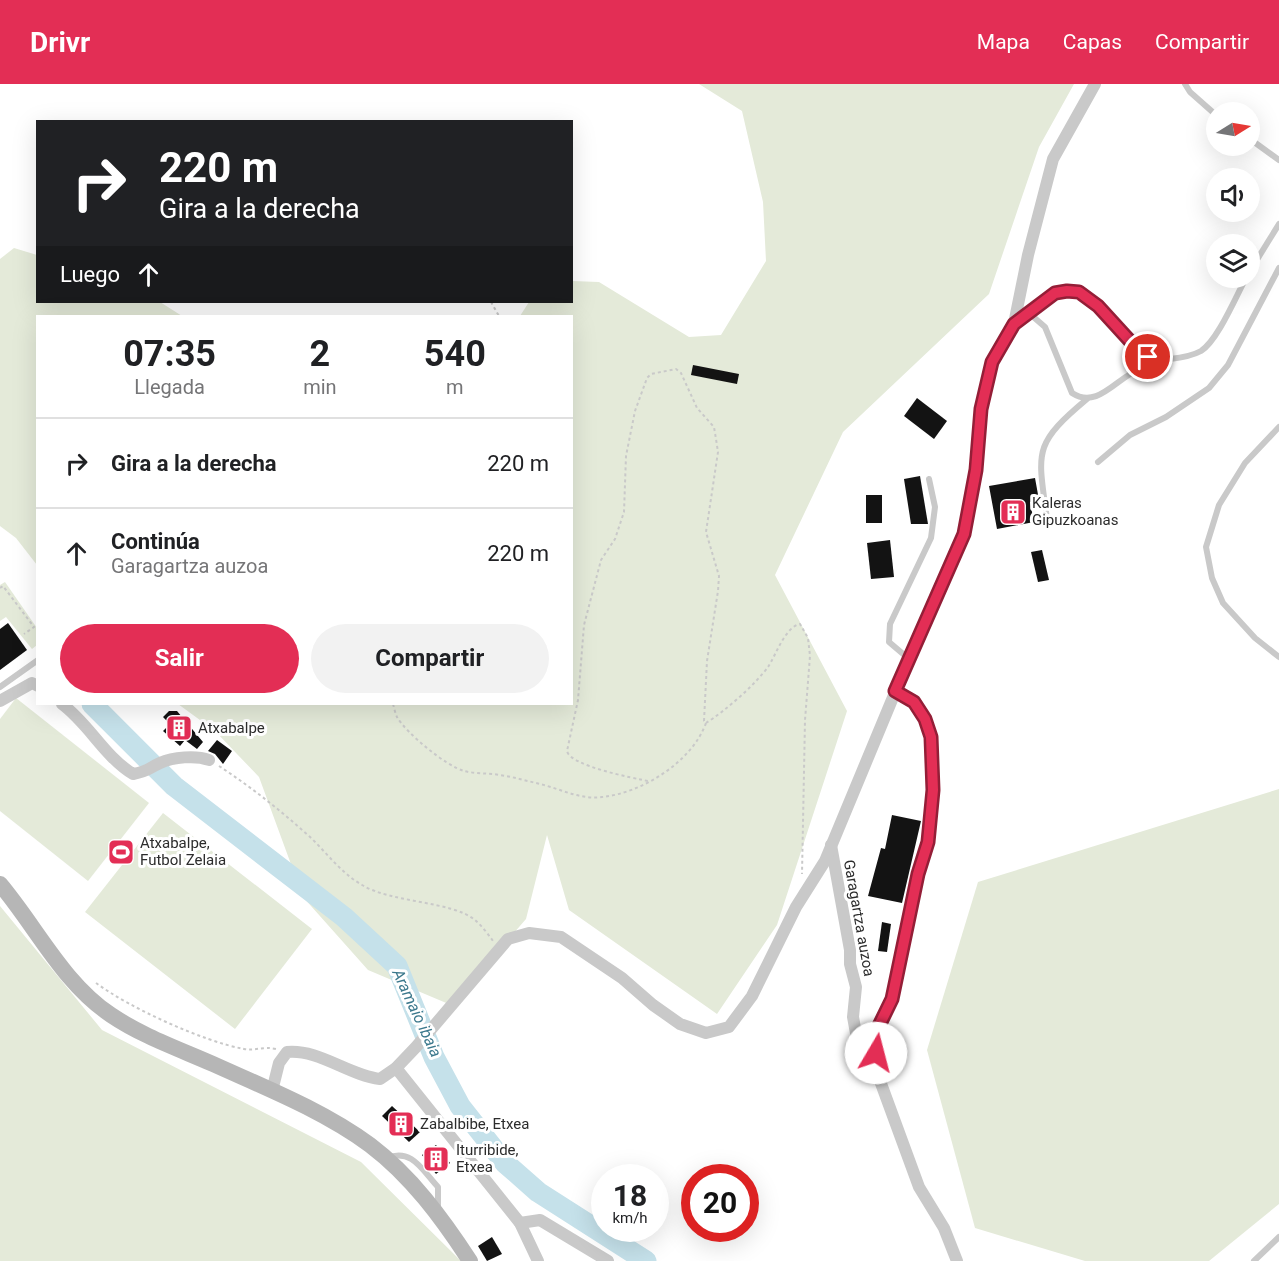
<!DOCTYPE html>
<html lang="es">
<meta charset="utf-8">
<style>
body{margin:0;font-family:Roboto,sans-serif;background:#f2f2f2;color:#202124;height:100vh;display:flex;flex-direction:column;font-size:22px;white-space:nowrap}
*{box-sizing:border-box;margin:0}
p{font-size:20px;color:#757577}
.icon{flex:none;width:33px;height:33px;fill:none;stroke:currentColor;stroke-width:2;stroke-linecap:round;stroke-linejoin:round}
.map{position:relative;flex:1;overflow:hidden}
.details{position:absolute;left:36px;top:231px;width:537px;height:390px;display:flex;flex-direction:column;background:#fff;border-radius:0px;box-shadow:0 6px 24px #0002}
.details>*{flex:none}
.hud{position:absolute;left:36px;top:36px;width:537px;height:183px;border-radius:0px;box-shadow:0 6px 24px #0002;background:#202124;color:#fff;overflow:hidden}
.needle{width:39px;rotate:79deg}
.controls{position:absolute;left:1206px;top:18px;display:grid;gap:12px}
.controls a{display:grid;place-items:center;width:54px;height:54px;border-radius:50%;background:#fff;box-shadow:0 6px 24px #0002;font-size:30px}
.speed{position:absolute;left:591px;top:1080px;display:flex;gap:12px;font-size:30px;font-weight:700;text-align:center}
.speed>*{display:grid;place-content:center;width:78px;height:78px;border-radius:50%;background:#fff;box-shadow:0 6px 24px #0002;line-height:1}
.speed small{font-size:15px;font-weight:400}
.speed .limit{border:9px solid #d22;background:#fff;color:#111}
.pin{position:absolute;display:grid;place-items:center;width:51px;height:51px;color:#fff;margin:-26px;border:3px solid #fff;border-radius:50%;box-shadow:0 2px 6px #0007}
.me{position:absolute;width:66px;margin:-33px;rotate:8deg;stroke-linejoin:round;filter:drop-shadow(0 0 4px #0008)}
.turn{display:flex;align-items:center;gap:21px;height:126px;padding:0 24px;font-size:27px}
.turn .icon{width:78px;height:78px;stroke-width:2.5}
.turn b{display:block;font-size:42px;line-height:51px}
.then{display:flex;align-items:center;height:57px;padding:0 24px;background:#0003;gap:12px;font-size:22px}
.eta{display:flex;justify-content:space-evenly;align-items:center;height:102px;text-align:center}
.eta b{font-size:36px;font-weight:700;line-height:42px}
.cta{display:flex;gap:12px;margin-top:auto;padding:12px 24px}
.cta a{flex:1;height:69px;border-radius:36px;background:#e32e55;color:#fff;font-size:24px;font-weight:700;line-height:69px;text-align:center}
.cta a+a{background:#f2f2f2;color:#202124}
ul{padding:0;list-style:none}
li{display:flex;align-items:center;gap:18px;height:90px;padding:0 24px;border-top:2px solid #e0e0e0}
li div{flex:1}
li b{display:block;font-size:22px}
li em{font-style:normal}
header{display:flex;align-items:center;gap:36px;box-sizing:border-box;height:84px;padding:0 30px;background:#e32e55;color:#fff}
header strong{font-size:28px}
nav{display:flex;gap:33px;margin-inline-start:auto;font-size:21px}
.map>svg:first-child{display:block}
.green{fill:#e4ead9}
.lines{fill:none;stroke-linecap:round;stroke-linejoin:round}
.river{stroke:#c5e1ea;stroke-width:21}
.building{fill:#131313}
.path{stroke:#c9c9c9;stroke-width:2;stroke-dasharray:3 3;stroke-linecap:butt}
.service{stroke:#c9c9c9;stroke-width:6}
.minor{stroke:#c9c9c9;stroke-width:12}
.secondary{stroke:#b6b6b6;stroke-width:16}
.route-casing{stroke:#941e37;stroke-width:15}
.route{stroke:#e32e55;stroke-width:10}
.labels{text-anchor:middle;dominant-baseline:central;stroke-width:6;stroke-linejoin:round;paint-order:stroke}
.poi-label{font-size:15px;fill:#2c2c2c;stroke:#fff;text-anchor:start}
.street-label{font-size:15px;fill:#2c2c2c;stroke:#fff}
.water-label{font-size:16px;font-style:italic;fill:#3b788c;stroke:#fff}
</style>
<header>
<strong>Drivr</strong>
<nav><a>Mapa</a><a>Capas</a><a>Compartir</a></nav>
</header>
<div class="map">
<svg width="1279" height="1177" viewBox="0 0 1279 1177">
<rect width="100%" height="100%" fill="#fff"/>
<g class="green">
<polygon points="699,0 1074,0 1039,63 989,210 843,348 775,491 847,627 777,841 717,930 569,826 547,751 526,835 451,921 368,886 303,813 259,693 215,647 178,620 572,620 572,232 520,232 529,218 572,218 572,197 599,198 689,253 721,251 766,177 763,118 742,27"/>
<polygon points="14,164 37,171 38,218 160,218 182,232 38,232 37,481 16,454 0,442 0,175"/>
<polygon points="5,498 37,544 37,561 32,565 6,533 0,537 0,501"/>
<polygon points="16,614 149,719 88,797 0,727 0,635"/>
<polygon points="1279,705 1279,1120 1209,1177 1085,1177 975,1144 927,966 978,798"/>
<polygon points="163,729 312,845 235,945 85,828"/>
<polygon points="0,822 102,946 361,1078 461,1177 0,1177"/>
</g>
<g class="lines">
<polyline class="river" points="92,620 174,702 344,833 397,882 434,973 460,1022 505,1079 538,1108 646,1177"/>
</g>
<g class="building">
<polygon points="693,281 739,290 737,300 691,291"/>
<polygon points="917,314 947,337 934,355 904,332"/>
<polygon points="920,392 928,440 911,440 904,395"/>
<polygon points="1035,394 1039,416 1030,418 1034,438 997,445 989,402"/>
<rect x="866" y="411" width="16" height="28"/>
<polygon points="890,456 894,493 871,495 867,459"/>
<polygon points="1042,466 1049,496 1038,498 1031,468"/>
<polygon points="8,539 27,566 0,586 0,545"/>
<polygon points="169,627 177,627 203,658 197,665 185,656 180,662 163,647 170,640 163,633"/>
<polygon points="217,656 232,667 223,680 215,670 208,667"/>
<polygon points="892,731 921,737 902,819 868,812 881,764 885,765"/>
<polygon points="882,838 891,840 887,868 878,867"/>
<polygon points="392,1022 420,1048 409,1058 382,1032"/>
<polygon points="436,1061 450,1079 436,1090 422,1071"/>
<polygon points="492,1153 502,1170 487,1177 478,1162"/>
</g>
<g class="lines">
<g class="path">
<polyline points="491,218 499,232"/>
<polyline points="0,504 3,502 34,543 24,550"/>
<path d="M393 620C394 623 395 629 397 633 406 649 446 682 464 687 476 690 488 689 500 691 514 693 527 697 540 700 561 705 580 716 602 713 642 709 692 678 706 639L704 637 707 577 718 507 719 492 706 448 718 368 716 355 714 343 697 324 681 289 676 285 651 290 647 294 635 327 626 372 624 428 615 455 601 476 584 541 578 616 567 667C570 682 633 694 648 697"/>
<path d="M706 639C725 627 754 602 768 583 776 571 785 543 800 540L808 554 810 572 805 636 802 790"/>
<path d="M219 682C251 703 280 726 309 752 327 769 340 788 362 801 392 819 452 817 475 836 482 842 488 850 493 857"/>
<path d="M96 899C130 924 202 957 244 965 255 967 263 962 276 965"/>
</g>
<g class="service">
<polyline points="1185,0 1190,8 1216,31"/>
<polyline points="1250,55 1279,76"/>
<polyline points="1250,187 1279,140"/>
<path d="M1030 230 1045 243 1072 309C1098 326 1117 293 1140 285 1149 281 1155 281 1163 276"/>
<path d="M1015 239C1031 230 1049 206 1068 207 1110 207 1122 279 1170 275 1179 274 1192 272 1201 267 1218 256 1236 212 1246 194"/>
<polyline points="1279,343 1245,379 1219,421 1206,463 1212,494 1223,519 1255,554 1279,573"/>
<polyline points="1098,378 1130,351 1166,333 1209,304 1228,281 1279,184"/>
<path d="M1047 435C1038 367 1032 361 1087 315"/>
<polyline points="909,575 889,558 890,540 931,454 935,423 929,395"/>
<polyline points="0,603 38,576"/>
<polyline points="879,990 875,950 892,915 918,790 928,758 933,706 931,653 925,635 914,618 896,607"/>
<path d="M387 1074C412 1064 422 1086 438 1103V1126"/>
<polyline points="1254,1177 1279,1153"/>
</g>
<g class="minor">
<polyline points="0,617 32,599 38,602"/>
<path d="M62 620C89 640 104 672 133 690 149 687 147 685 160 679 173 673 196 671 209 676"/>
<polyline points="831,761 850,866 850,880 856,903 853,933 860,971 879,994 919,1103 944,1144 957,1177"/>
<polyline points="396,984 520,1139 538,1177"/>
<path d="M272 1007 279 979 287 968C319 965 348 991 380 995L396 984 416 963 508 855 529 849 561 853 622 894 653 921 680 940 706 949 729 943 752 912 796 823 825 777 916 558 964 450 976 386 981 325 992 278 1014 240 1028 171 1053 75 1095 0"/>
<polyline points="520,1139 540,1136 608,1177"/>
</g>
<path class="secondary" d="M0 800C37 844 63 899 111 931 142 952 179 965 213 980 266 1004 322 1026 370 1061 411 1092 442 1134 470 1177"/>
</g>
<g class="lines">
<defs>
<polyline id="route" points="876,969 875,950 892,915 918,790 928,758 933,706 931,653 925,635 914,618 895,607 964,450 976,386 981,325 992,278 1014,240 1055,209 1067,207 1079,208 1098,222 1130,257 1148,273"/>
</defs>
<use href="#route" class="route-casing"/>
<use href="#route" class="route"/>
</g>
<defs>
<symbol id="building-square" viewBox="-11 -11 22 22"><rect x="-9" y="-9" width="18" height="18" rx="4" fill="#e32e55" stroke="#fff"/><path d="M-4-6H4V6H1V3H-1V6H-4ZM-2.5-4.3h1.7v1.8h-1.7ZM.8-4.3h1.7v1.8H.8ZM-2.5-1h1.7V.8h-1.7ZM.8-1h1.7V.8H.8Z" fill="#fff"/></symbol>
<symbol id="stadium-square" viewBox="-11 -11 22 22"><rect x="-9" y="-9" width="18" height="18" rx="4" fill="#e32e55" stroke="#fff"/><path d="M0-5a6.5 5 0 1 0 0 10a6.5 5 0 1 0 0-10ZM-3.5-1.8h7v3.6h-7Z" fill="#fff"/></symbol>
</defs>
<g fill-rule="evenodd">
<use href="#building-square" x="998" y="413" width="30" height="30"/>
<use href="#building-square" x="164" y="629" width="30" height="30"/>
<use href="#stadium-square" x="106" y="753" width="30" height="30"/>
<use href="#building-square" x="386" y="1025" width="30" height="30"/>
<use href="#building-square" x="421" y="1060" width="30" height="30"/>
</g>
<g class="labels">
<g class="poi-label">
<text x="1032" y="419">Kaleras<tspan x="1032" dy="17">Gipuzkoanas</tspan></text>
<text x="198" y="644">Atxabalpe</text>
<text x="140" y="759">Atxabalpe,<tspan x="140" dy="17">Futbol Zelaia</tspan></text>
<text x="420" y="1040">Zabalbibe, Etxea</text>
<text x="456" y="1066">Iturribide,<tspan x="456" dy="17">Etxea</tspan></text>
</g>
<g class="street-label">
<text transform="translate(859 834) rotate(80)">Garagartza auzoa</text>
</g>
<g class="water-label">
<text transform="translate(417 929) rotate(65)">Aramaio ibaia</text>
</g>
</g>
</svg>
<div class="controls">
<a><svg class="needle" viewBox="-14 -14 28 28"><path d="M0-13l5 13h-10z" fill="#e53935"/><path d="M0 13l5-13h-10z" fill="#757577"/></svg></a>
<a><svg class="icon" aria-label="sound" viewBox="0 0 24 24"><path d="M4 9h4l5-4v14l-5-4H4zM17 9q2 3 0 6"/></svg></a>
<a><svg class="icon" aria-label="layers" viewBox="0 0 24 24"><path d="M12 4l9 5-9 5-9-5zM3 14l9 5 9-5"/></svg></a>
</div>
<div class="speed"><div>18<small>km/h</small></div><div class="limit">20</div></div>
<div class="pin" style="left:1148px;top:273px;background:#d93025"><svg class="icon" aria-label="arrive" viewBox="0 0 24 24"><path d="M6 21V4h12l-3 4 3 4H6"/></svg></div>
<svg class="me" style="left:876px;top:969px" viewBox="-20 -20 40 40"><circle r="19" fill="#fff"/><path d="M0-13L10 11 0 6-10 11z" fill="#e32e55"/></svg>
<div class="hud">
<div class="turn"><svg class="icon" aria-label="right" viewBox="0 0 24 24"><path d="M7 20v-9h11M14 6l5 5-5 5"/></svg><div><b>220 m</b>Gira a la derecha</div></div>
<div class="then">Luego<svg class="icon" aria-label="ahead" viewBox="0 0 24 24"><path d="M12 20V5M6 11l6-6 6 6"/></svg></div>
</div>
<section class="details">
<div class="eta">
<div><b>07:35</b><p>Llegada</p></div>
<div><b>2</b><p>min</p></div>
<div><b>540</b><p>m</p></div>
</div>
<ul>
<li><svg class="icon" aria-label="right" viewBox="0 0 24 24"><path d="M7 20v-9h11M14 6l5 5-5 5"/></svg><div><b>Gira a la derecha</b></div><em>220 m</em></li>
<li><svg class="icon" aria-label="ahead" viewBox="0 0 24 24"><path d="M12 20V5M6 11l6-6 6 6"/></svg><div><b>Continúa</b><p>Garagartza auzoa</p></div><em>220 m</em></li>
</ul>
<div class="cta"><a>Salir</a><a>Compartir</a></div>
</section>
</div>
